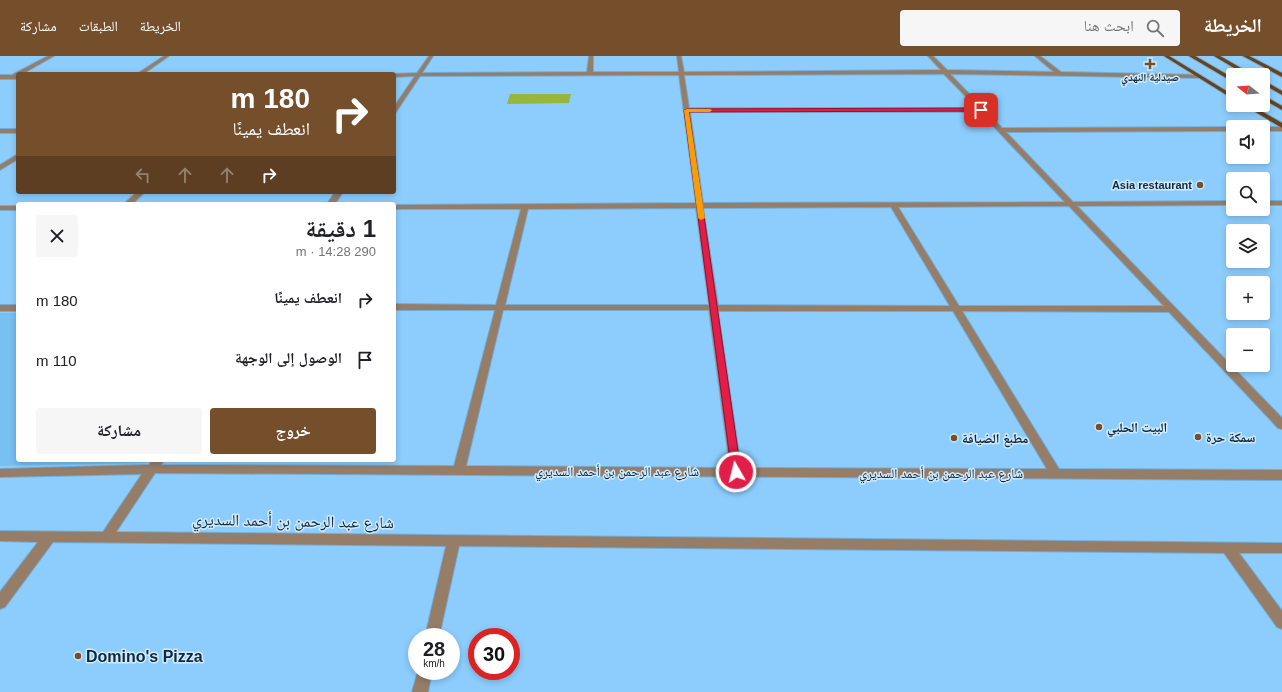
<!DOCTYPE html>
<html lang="ar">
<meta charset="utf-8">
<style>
body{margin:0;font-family:Helvetica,"Noto Naskh Arabic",sans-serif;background:#f6f6f6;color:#202124;direction:rtl;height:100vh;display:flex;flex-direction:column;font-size:15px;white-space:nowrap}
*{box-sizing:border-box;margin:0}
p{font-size:13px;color:#757577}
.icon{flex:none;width:22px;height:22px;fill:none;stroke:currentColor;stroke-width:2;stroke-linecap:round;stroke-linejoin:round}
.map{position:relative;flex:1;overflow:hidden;direction:ltr}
.panel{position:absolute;left:16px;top:146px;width:380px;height:260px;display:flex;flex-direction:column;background:#fff;border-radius:4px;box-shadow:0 2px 6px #0003;direction:rtl}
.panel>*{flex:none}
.top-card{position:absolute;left:16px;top:16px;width:380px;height:122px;border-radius:4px;box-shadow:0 2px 6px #0003;direction:rtl;background:#754e2b;color:#fff;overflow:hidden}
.needle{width:26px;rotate:287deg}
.tools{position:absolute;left:1226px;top:12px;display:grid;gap:8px}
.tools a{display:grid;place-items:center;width:44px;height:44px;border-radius:4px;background:#fff;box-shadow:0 2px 6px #0003;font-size:20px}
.speed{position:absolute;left:408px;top:572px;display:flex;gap:8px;font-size:20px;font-weight:700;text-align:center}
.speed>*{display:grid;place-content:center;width:52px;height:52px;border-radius:50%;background:#fff;box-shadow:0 2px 6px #0003;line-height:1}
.speed small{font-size:10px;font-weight:400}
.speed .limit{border:6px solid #d22;background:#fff;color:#111}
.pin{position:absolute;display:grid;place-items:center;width:34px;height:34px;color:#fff;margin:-17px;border-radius:8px;box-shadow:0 2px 6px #0006}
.me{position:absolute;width:44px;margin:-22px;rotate:352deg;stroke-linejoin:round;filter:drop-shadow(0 0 3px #0008)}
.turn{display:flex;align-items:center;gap:14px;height:84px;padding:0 20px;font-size:18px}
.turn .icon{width:52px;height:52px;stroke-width:2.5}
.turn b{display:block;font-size:28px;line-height:34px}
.lanes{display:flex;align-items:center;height:38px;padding:0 20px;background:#0003;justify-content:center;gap:20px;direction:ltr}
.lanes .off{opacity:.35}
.round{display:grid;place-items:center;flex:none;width:42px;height:42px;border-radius:4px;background:#f6f6f6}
.head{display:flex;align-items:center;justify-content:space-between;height:68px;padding:0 20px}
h1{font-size:24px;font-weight:700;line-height:30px}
.action{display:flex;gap:8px;margin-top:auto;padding:8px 20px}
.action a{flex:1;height:46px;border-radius:4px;background:#754e2b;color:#fff;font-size:16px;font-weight:700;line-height:46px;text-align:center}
.action a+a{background:#f6f6f6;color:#202124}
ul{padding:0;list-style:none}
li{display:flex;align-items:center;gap:12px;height:60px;padding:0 20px}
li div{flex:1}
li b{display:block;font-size:15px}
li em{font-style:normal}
header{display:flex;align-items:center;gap:24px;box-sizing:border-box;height:56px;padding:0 20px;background:#754e2b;color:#fff}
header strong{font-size:19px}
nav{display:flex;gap:22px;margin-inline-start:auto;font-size:14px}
.search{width:280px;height:36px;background:#f6f6f6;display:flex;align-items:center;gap:10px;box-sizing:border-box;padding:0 14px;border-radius:4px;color:#757577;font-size:15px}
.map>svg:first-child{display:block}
.built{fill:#78bff2}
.water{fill:#98b53c}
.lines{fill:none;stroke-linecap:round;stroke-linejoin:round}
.minor-casing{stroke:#73acd6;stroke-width:2}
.major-casing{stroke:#73acd6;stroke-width:2}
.minor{fill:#967d68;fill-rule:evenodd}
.major{fill:#6b4117;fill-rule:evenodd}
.route{fill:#e11d48;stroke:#92132f}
.slow{fill:#f59e0b}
.poi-dot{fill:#754e2b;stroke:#d0e9fd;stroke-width:1.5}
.labels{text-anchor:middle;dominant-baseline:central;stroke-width:3;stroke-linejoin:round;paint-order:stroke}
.far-poi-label{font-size:11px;font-weight:bold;fill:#0e293c;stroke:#d0e9fd}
.poi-label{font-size:13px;font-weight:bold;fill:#0e293c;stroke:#d0e9fd;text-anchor:start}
.street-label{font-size:13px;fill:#0e293c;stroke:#d0e9fd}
.near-street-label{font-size:16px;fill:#0e293c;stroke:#d0e9fd}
.near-poi-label{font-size:16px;font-weight:bold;fill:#0e293c;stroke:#d0e9fd;text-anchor:start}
</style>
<header>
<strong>الخريطة</strong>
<div class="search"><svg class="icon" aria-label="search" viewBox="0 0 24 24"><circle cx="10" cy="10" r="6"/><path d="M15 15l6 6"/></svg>ابحث هنا</div>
<nav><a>الخريطة</a><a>الطبقات</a><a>مشاركة</a></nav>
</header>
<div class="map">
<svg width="1282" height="636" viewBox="0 0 1282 636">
<rect width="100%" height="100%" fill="#8ccdfd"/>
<polygon class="built" points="0,257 18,257 18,404 149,404 147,407 0,410"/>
<polygon class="water" points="510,38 571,38 569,47 507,48"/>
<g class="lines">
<defs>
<g id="minor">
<polygon points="48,0 54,0 22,18 18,18 18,23 0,23 0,19 12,19"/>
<polygon points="164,0 169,0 143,18 137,18"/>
<path d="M429 0H433L422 17 587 16 589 0H593V16H679L677 0H681L684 16 941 14 928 0H933L947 14 1054 16 1035 0H1040L1061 16 1201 19V21L1199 22 950 18 1002 72 1233 71V75L1006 76 1073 146 1233 145V149L1077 150 1282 362V373L1278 372 1169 256 962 255 1059 413 1282 414V424L155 417 116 476 1282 487V497H1239L1282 555V573L1277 571 1224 497 459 490 439 581H425L446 490 53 486 5 551 0 553V536L38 486 0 485V475L103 476 142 418 0 421V413L149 409 152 404H164L161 409 454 410 495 254H394V248L496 249 521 153H394V149L696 147 679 19 420 20 396 56 394 57V51L415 20 394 21V18H392L417 17ZM944 18 977 52H689L684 19ZM690 56H980L1065 146 703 147ZM1069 150 1164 250H959L898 151ZM891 151 950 250 718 249 703 152ZM696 152 709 249H505L528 153ZM503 254H709L730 412 466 410ZM718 255H953L1047 413 741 412Z"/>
<rect x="1263" y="71" width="19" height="4"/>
<rect x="0" y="73" width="18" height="4"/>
<polygon points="18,98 18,103 0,114 0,109"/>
<polygon points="137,136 145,136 132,148 124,148"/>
<polygon points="335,136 343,136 335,148 327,148"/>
<rect x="1263" y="145" width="19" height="4"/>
<rect x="0" y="150" width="18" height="4"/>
<rect x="0" y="249" width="18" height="6"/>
<polygon points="418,615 432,615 428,636 412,636"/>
</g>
<g id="major">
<polygon points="1164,0 1169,0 1233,39 1233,43"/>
<polygon points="1189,0 1195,0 1233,22 1233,26"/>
<polygon points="1214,0 1220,0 1253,19 1246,19"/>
<polygon points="1243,0 1249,0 1282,17 1282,21"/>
<polygon points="1263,24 1282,35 1282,39 1263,28"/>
<polygon points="1263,39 1282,50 1282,54 1263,43"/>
<polygon points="1244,49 1251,49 1282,67 1282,72"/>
</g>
</defs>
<use href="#minor" class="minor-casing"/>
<use href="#major" class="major-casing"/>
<use href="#minor" class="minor"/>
<use href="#major" class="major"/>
</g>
<polygon class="route" points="981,52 983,52 983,55 689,56 741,416 739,419 732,419 684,54 687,53"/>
<polygon class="slow" points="687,53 710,53 712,54 710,56 689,56 705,162 701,164 698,162 684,54"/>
<g class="poi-dot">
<path d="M1148 2h4v4h4v4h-4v4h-4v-4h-4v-4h4z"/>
<circle cx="1200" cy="129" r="4"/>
<circle cx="1099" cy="371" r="4"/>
<circle cx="1198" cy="381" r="4"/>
<circle cx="954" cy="382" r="4"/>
<circle cx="78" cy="600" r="4"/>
</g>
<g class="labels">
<g class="far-poi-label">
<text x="1150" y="21">صيدلية النهدي</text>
<text x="1192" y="129" text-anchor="end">Asia restaurant</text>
</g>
<g class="poi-label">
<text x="1107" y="371">البيت الحلبي</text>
<text x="1206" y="381">سمكة حرة</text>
<text x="962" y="382">مطبغ الضيافة</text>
</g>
<g class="street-label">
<text x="617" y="415">شارع عبد الرحمن بن أحمد السديري</text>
<text x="941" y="417">شارع عبد الرحمن بن أحمد السديري</text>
</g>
<g class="near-street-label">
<text transform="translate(293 465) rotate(1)">شارع عبد الرحمن بن أحمد السديري</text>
</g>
<g class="near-poi-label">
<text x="86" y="600">Domino's Pizza</text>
</g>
</g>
</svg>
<div class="tools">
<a><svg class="needle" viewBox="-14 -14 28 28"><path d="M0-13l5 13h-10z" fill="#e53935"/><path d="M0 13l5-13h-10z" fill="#757577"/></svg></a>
<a><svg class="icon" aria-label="sound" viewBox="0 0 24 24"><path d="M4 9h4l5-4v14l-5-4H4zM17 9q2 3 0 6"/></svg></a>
<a><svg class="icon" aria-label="search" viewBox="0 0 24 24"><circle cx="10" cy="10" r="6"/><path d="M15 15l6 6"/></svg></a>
<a><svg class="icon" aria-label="layers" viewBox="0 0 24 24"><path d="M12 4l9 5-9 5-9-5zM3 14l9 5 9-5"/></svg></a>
<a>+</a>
<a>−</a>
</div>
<div class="speed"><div>28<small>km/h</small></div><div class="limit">30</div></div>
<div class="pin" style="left:981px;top:54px;background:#d93025"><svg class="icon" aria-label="arrive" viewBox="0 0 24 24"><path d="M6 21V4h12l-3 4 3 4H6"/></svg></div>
<svg class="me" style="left:736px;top:416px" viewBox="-20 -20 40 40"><circle r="17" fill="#e11d48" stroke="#fff" stroke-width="3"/><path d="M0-11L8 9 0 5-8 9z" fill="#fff"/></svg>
<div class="top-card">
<div class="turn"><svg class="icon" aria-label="right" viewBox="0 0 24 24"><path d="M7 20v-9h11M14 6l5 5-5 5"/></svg><div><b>180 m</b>انعطف يمينًا</div></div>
<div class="lanes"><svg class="icon off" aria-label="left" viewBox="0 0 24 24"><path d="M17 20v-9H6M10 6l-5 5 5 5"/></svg><svg class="icon off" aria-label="ahead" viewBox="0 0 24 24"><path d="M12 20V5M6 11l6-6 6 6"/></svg><svg class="icon off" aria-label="ahead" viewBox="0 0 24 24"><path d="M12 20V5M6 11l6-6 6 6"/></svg><svg class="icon" aria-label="right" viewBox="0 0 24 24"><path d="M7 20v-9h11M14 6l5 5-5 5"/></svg></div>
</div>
<section class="panel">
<div class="head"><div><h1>1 دقيقة</h1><p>290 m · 14:28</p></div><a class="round"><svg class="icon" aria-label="close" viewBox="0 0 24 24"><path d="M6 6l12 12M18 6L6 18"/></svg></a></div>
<ul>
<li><svg class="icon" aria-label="right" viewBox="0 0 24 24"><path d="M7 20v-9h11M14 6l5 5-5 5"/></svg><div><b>انعطف يمينًا</b></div><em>180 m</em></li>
<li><svg class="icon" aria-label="arrive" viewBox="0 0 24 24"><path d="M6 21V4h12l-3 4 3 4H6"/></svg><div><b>الوصول إلى الوجهة</b></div><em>110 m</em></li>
</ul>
<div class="action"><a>خروج</a><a>مشاركة</a></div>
</section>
</div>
